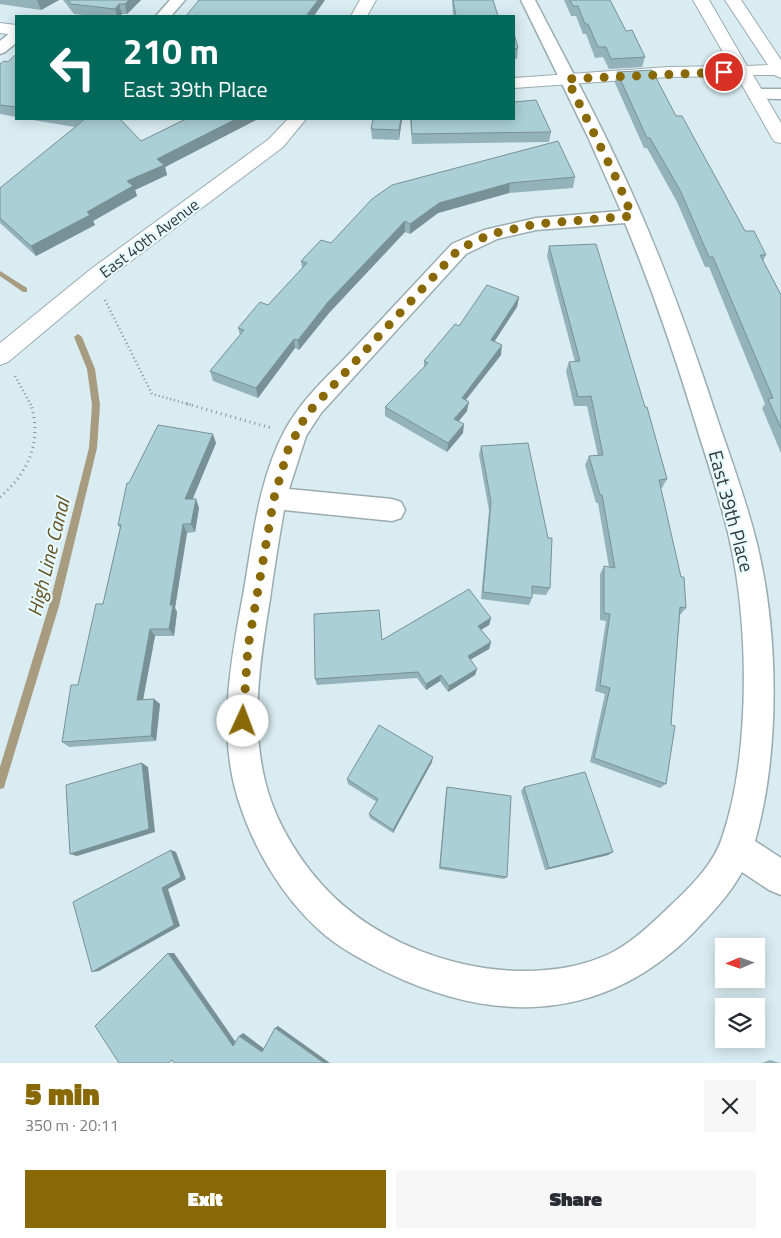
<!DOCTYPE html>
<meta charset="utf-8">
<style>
body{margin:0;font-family:"Titillium Web",sans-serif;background:#f7f7f7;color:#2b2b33;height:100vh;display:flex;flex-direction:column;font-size:19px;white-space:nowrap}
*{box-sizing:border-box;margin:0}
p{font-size:16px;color:#7c7c81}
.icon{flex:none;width:28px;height:28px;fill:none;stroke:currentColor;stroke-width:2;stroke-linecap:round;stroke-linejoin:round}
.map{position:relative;height:1063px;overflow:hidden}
.drawer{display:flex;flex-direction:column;background:#fff;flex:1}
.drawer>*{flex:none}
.banner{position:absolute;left:15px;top:15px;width:500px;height:105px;border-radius:0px;box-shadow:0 2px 12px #0003;background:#00695c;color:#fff;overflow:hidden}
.needle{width:32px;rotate:268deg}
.tools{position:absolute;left:715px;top:938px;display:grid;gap:10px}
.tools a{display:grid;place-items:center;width:50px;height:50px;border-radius:0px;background:#fff;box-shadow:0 2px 12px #0003;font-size:25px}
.pin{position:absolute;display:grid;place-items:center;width:42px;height:42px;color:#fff;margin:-21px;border:2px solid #fff;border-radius:50%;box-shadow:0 1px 5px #0007}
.me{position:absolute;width:55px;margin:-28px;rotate:2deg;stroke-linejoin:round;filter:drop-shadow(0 0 4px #0008)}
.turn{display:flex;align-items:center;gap:18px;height:105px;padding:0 25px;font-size:22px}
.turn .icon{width:65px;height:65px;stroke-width:2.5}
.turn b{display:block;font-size:35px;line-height:42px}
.round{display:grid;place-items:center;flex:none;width:52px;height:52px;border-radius:0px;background:#f7f7f7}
.headline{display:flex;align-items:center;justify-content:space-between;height:85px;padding:0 25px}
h1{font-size:30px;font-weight:800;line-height:38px;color:#886906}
.button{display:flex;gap:10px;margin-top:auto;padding:10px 25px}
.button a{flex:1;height:58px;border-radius:0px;background:#886906;color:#fff;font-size:20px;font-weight:800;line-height:58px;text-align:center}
.button a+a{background:#f7f7f7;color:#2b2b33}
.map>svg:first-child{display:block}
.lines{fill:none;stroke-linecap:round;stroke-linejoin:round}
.stream{fill:#a79b80;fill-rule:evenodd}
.street-casing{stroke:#9aacb0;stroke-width:3}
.secondary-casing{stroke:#9aacb0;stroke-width:2}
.path-far1{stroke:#869397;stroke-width:2.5;stroke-dasharray:1 3;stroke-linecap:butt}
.path{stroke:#869397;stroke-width:3;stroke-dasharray:1 4;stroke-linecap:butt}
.street{fill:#fff;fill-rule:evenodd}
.secondary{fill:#fff;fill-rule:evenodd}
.wall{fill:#93b2b9}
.shaded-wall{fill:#789196}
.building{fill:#abcfd7;stroke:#789196}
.route{stroke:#886906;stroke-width:9;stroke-dasharray:0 16.2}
.labels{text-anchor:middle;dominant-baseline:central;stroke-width:4.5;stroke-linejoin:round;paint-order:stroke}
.far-street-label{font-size:16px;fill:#31383a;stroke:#e7fafe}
.street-label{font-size:19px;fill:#31383a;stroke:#e7fafe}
.water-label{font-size:20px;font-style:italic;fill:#665323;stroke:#e7fafe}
</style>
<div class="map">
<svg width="781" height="1063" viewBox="0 0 781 1063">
<rect width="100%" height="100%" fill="#d9ecf1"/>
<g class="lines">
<g class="stream">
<polygon points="0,271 27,288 27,292 23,292 0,276"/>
<polygon points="78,334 82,337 95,369 100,405 97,448 59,606 5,784 4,788 0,789 0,767 49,606 89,448 92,405 87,369 74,337"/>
</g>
<defs>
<g id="street">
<polygon points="170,0 185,0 171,16 156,16"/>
<path d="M521 0H535C562 53 591 105 616 159 657 244 689 332 718 421 732 462 747 503 757 544 779 634 780 753 755 841L781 858V895L769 890 742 872C730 894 712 913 694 932 606 1021 498 1026 388 973 364 961 337 947 318 929 281 895 253 847 238 799 217 731 231 659 244 590 253 536 259 479 285 430 302 399 327 377 351 352 385 316 418 280 452 244L484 230 536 218 621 211 588 137ZM625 223C651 286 673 350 693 415 706 459 722 502 731 546 749 630 750 757 722 838 713 866 688 889 667 909 649 926 629 945 607 955 525 991 410 963 344 906 313 880 285 840 271 801 248 736 259 666 270 599 274 569 279 539 284 510L392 521 401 518 405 510 401 502 392 499 289 489 306 436 321 413 466 254 497 239 536 230Z"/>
<polygon points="16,31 16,43 5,52 0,54 0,41 11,32"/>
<polygon points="756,89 781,89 781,99 750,98 748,94 750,90"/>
</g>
<g id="secondary">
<polygon points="360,0 376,0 367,16 351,16"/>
<polygon points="693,0 709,0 747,66 768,65 725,0 741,0 781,60 781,78 774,75 753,75 781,123 781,143 775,142 772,138 737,76 668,77 514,88 514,78 668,67 731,66"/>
<polygon points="0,23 16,25 16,35 0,33"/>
<polygon points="288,119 306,119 283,147 107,279 8,362 0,365 0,343 91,269 269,139"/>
</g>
</defs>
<use href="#street" class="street-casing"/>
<use href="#secondary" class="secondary-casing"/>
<g class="path-far1">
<polyline points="105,300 152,394 192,405"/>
<polyline points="15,376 31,405"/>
</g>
<g class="path">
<polyline points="187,404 271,428"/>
<path d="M0 497C29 472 42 442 31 404"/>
</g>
<use href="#street" class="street"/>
<use href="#secondary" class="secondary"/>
</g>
<g class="wall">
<polygon points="0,0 59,0 41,10 0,4"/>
<polygon points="63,0 141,0 127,14 122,14 120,16 93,16 74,14"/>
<polygon points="452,0 493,0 498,16 453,16"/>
<polygon points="564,0 610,0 626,31 645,57 642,67 609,69 603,57 595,58 586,34 583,34 576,16 571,16"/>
<polygon points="514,34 518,48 517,59 514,59"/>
<polygon points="16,54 16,117 0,114 0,64 8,62"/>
<polygon points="617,72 676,116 745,231 766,255 763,261 781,295 781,453 762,408 765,404 709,267 705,267 677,202 647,148 644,148 615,83"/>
<polygon points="27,119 120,119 141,141 186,119 258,119 165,167 167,175 135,190 137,196 93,221 95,225 36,256 0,223 0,188 75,127"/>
<polygon points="373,119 402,119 399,140 372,139 371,129"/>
<polygon points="410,119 514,119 551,132 549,142 412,144"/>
<polygon points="575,177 573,188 509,193 438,213 410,234 405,232 329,313 299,350 295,348 258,398 213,381 210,371 240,335 238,328 268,305 302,268 301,261 331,243 392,185"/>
<polygon points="549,246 667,479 662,488 661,488 686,608 680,615 666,784 660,788 590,762 605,694 595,691 606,621 600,620 600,574 604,566 609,567 598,503 596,503 585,465 589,456 598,456 587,406 574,406 566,371 569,362 575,362 547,256"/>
<polygon points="519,297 517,307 494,341 501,355 466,400 467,411 459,421 463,433 447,452 385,416 385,407 424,367 424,361 459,326"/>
<polygon points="216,443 192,499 196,499 199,508 195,532 187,533 175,608 177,612 174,636 155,636 143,700 154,699 160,704 156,741 69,747 62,742 78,685 103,604 120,528 118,525 129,483"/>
<polygon points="481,446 550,588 546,595 532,594 532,598 529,605 481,599 489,510 479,455"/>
<polygon points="491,618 489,625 481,630 491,642 489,649 470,660 477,669 475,675 448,692 440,681 426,690 417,678 317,685 315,679 382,640"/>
<polygon points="432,762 393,833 370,818 369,814 377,802 348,784 347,779"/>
<polygon points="447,787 507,877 504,879 439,869 446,790"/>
<polygon points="524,787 613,852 608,855 545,870 521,791"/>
<polygon points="770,1060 780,1063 762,1063"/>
</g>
<g class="shaded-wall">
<polygon points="37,0 59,0 41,10"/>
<polygon points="129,0 141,0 127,14 125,4"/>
<polygon points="318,0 325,0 314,16 306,16"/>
<polygon points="119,4 122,14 120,16 117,16 115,9"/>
<polygon points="236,119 258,119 165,167 167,175 135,190 137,196 93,221 95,225 36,256 31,246 87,212 157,159"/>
<polygon points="401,119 402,119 399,140 399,130"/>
<polygon points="510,183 509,193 438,213 410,234 410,224 439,203"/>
<polygon points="405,221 405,232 329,313 299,350 298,340 328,302"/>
<polygon points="519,297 517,307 489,350 491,340"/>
<polygon points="294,339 295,348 258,398 256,388"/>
<polygon points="502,345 501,355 460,407 462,398"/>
<polygon points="469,402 467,411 453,428 454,419"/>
<polygon points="464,424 463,433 447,452 448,443"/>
<polygon points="213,434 216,443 189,508 185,499"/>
<polygon points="196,499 199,508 195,532 191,524"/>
<polygon points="183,524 187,533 175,608 177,612 174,636 169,629 170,605"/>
<polygon points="491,618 489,625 477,632 478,626"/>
<polygon points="150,629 155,636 142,705 137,700"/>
<polygon points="491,642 489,649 466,662 468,656"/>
<polygon points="477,669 475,675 448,692 449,686"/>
<polygon points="441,675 440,681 426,690 426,684"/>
<polygon points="154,699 160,704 156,741 151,736"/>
<polygon points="433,757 432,762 393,833 393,830"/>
<polygon points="142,763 148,767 155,832 77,856 70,854"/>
<polygon points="171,850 176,852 186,879 168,889 180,926 99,971 92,972 162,888"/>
<polygon points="613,852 608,855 545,870 549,868"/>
<polygon points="168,953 174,953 237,1044 233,1046"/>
<polygon points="278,1026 330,1063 324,1063 275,1028"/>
<polygon points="243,1033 266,1050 262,1052 239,1036"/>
</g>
<g class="building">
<polygon points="68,0 129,0 125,4 119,4 115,9 71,4"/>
<polygon points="199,0 318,0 306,16 186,16"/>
<polygon points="453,0 493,0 498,16 456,16"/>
<polygon points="570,0 610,0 626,31 632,30 645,57 611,59 606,47 598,47 588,24 585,24 578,6 573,6"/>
<polygon points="514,34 518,48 514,49"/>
<polygon points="16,54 16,107 0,105 0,64 4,61 8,62"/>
<polygon points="652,70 676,116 682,116 745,231 754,231 766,255 760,255 781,295 781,428 768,399 773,398 713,257 709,257 681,192 650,138 647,138 617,72"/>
<polygon points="536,100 551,132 412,134 411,119 514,119 514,102"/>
<polygon points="85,119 120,119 141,141 186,119 236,119 157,159 164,165 127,181 133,186 87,212 90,215 31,246 0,218 0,188"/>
<polygon points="373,119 401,119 399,130 371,129"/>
<polygon points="558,141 575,177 510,183 439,203 410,224 405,221 328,302 298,340 294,339 256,388 210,371 244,330 238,328 260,302 268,305 307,263 301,261 321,240 331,243 372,199 392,185"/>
<polygon points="596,244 645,407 647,407 667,479 659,480 681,577 684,577 686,608 680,607 671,725 675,726 666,784 594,758 610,688 600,685 610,614 604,613 604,566 615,568 602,495 600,495 589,456 603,455 591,396 578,397 569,362 580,361 549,246"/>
<polygon points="487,285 519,297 491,340 502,345 462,398 469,402 454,419 464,424 448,443 385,407 428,363 424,361 455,324 459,326"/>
<polygon points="158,425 213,434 185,499 196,499 191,524 183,524 170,605 173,605 169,629 150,629 137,700 154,699 151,736 62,742 71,685 78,685 96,604 103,604 121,525 118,525 127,483 129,483"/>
<polygon points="528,443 548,538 552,538 550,588 532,586 532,598 483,592 491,502 481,446"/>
<polygon points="469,589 491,618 478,626 491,642 468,656 477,669 449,686 441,675 426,684 418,672 315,679 314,614 379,610 382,640"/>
<polygon points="379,725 433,757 393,830 369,814 378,799 347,779"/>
<polygon points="142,763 149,829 70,854 66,785"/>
<polygon points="585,772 613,852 549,868 524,787"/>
<polygon points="447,787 511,796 507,877 440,867"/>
<polygon points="171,850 181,877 162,888 174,925 92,972 73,902"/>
<polygon points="168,953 233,1046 239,1036 262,1052 275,1028 324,1063 174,1063 172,1060 168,1063 119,1063 95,1026"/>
</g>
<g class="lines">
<polyline class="route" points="243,721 248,647 274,498 288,450 306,415 459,249 491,234 536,224 632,216 618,182 567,79 724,72"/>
</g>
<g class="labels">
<g class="far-street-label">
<text transform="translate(149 238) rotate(-37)">East 40th Avenue</text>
</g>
<g class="street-label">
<text transform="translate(732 511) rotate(75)">East 39th Place</text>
</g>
<g class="water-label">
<text transform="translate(48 557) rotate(-76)">High Line Canal</text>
</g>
</g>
</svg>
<div class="tools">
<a><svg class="needle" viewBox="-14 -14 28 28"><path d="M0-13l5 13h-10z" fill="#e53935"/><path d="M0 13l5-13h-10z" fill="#7c7c81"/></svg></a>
<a><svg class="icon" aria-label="layers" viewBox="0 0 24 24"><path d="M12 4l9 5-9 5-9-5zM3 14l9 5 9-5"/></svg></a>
</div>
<div class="pin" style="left:724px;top:72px;background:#d93025"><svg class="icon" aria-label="arrive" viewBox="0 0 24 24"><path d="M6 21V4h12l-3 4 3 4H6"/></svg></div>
<svg class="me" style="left:243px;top:721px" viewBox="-20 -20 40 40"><circle r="19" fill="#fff"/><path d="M0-13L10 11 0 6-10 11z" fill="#886906"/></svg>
<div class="banner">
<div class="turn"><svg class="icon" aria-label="left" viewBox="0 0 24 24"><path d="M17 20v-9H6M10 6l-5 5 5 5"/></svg><div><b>210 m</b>East 39th Place</div></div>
</div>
</div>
<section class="drawer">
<div class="headline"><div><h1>5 min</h1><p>350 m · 20:11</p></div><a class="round"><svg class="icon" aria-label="close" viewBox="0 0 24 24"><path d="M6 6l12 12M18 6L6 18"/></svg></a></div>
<div class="button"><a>Exit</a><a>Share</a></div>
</section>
